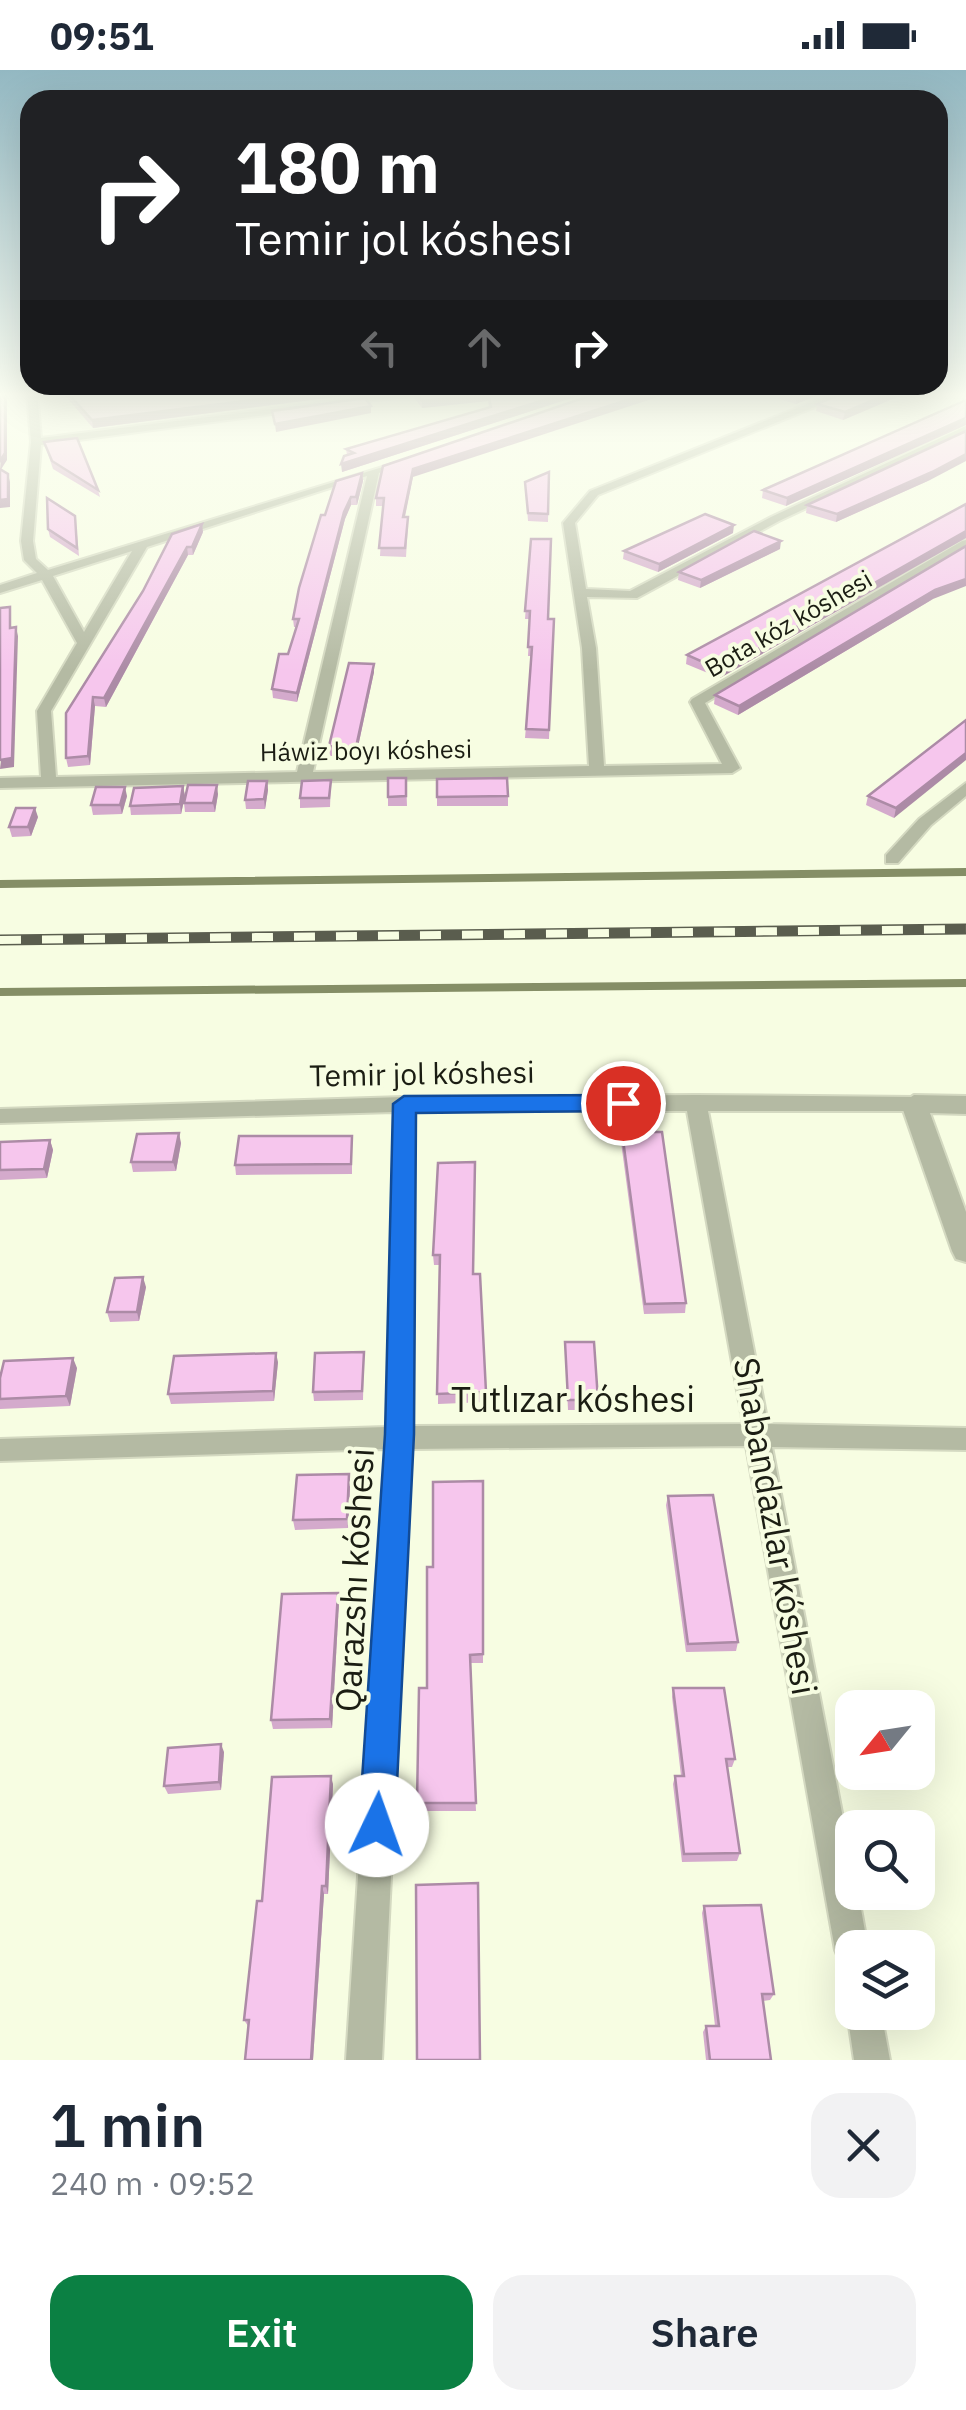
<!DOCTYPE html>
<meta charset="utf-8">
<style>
body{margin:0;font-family:"IBM Plex Sans",sans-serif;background:#f2f2f3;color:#1f2937;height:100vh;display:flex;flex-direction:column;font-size:38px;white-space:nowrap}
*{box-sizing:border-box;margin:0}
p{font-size:32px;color:#747a83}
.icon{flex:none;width:55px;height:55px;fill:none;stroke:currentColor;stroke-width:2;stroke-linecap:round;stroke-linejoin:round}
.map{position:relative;height:1990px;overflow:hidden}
.side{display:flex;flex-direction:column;background:#fff;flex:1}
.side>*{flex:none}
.hud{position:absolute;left:20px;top:20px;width:928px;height:305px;border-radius:30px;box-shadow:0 10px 40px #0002;background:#202124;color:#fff;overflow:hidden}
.needle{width:65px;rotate:240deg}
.controls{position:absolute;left:835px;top:1620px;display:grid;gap:20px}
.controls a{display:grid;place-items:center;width:100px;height:100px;border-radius:20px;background:#fff;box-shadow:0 10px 40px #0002;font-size:50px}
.pin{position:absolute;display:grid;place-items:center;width:85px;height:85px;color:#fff;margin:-42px;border:5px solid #fff;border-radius:50%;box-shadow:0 2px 10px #0007}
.me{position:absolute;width:110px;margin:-55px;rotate:3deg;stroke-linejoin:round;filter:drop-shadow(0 0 8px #0008)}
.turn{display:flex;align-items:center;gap:35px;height:210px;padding:0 50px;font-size:45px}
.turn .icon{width:130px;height:130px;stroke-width:2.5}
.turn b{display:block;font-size:70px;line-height:85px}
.lanes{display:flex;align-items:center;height:95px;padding:0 50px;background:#0003;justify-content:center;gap:50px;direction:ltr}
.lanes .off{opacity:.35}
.round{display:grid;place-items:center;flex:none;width:105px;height:105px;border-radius:30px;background:#f2f2f3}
.overview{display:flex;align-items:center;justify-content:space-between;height:170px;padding:0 50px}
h1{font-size:60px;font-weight:600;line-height:75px}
.button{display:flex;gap:20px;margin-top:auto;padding:20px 50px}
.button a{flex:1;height:115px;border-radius:30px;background:#0b8043;color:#fff;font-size:40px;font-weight:600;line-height:115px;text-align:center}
.button a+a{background:#f2f2f3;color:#1f2937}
.status{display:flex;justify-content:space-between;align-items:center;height:70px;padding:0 50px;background:#fff;direction:ltr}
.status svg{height:28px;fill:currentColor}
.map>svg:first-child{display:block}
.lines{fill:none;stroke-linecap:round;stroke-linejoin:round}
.stream{stroke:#858e66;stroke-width:8}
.minor-casing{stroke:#d4d9c1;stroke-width:4}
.tertiary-casing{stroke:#d4d9c1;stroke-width:4}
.minor{fill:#b4baa3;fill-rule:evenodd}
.tertiary{fill:#b4baa3;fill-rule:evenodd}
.rail-casing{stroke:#5a5d4e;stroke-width:11}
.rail{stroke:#f7fde2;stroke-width:8;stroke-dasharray:21;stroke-linecap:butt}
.wall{fill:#d4aacc}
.shaded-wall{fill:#ac8ba6}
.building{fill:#f6c6ed;stroke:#ac8ba6;stroke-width:2.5}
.route{fill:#1a73e8;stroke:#114b97;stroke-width:2.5}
.labels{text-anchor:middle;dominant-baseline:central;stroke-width:8;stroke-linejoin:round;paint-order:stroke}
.far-street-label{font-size:25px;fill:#1b1d13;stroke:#f7fde2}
.street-label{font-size:30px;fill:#1b1d13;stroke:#f7fde2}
.near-street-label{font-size:35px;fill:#1b1d13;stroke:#f7fde2}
</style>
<div class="status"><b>09:51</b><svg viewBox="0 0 49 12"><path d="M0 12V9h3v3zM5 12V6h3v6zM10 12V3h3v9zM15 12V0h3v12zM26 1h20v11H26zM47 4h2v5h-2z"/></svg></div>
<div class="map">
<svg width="966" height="1990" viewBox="0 0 966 1990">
<rect width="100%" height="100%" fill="#f7fde2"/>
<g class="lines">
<g class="stream">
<polyline points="0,814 966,802"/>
<polyline points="0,922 966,913"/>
</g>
<defs>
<g id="minor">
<path d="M27 322H37L41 368 406 322H437L41 375 33 471 36 489 48 500 412 388V392L379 403 313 702 589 696 582 578 563 453 590 421 837 322H852L598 425 575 453 586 519 630 521 771 447 966 356V363L779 451 637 528 587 527 596 578 604 696 722 694 690 632 692 629 962 471 966 470V479L705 633 740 698 732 703 0 718V708L41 707 37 641 77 573 42 510 0 523V515L37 503 24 490 21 471 31 372ZM367 406 297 702 56 707 51 641 147 477ZM132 481 84 562 53 506Z"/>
<polygon points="966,713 966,726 931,755 898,793 886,793 886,785 919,749"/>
<path d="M696 1025 914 1027 924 1034 914 1041H708L768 1354 966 1358V1380L772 1377 852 1795V1822H858L868 1878H852V1897L840 1892 835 1880 746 1376 412 1379 382 1990H346L386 1379 0 1391V1369L387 1357 394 1042 0 1053V1039L404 1027ZM414 1041H687L743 1354 413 1356Z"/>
<polygon points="852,1930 852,1942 881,1942 890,1990 854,1990 847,1942"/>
</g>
<polygon id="tertiary" points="914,1025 966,1026 966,1044 930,1043 966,1142 966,1192 956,1189 952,1181 901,1034"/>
</defs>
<use href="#minor" class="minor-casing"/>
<use href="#tertiary" class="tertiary-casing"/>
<use href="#minor" class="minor"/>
<use href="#tertiary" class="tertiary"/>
<defs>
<polyline id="rail" points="0,870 966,859"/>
</defs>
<use href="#rail" class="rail-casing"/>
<use href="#rail" class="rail"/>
</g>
<g class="wall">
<polygon points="62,322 373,322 93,358"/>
<polygon points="415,322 590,322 342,402 347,385 346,379 489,337 488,331 422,338 415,329"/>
<polygon points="780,322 826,322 796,334 779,329"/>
<polygon points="909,322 843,350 816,341 817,334"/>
<polygon points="966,330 786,436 762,428 763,420"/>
<polygon points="44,372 98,420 100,427 53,399"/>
<polygon points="383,396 413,407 405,447 408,455 406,487 380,486 383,436 376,436 376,428"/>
<polygon points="549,402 548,452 528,451 525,412"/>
<polygon points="362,403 363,411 357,435 351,435 345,449 297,632 273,628 272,619 288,584 296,557 294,557 293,549 325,445"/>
<polygon points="930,410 836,452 806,443 807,435"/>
<polygon points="966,434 720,608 686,594 687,585"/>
<polygon points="76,454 79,486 50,467 48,459"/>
<polygon points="203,462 193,485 188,485 106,637 95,636 90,695 68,697 66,688 143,521"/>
<polygon points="733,463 658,502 623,489 624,481"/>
<polygon points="531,469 548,549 554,549 549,669 525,668 532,586 528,586 530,549 525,549"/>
<polygon points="780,479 700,518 678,510 679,502"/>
<polygon points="933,529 738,645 714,634 715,625"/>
<polygon points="374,594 374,602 356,686 330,686 329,676"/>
<polygon points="966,650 894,748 866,735 868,726"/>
<polygon points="388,708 406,708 407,736 388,736"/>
<polygon points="437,709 508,726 508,736 437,736"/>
<polygon points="331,710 330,737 300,738 300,728"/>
<polygon points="267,711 268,720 265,739 246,739 245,730"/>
<polygon points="183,716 185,726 181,744 131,745 130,736"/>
<polygon points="218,724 215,742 185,742 184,733"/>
<polygon points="127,726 122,744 93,745 91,735"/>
<polygon points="38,747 31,766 12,767 9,757"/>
<polygon points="622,1062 686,1233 685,1243 644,1244 621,1072"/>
<polygon points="352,1066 352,1104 236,1105 235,1095"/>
<polygon points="50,1070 53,1080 47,1108 0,1110 0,1072"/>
<polygon points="181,1073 176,1101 133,1102 131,1092"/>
<polygon points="438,1093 474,1204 480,1204 486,1332 438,1334 439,1195 434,1195 433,1185"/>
<polygon points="146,1217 139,1251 110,1252 107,1242"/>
<polygon points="565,1272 598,1330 597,1340 568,1340"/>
<polygon points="364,1282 363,1330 314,1331 313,1322"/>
<polygon points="278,1292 274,1331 171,1334 168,1324"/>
<polygon points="77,1298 70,1336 0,1339 0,1308"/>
<polygon points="483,1411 483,1593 470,1593 476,1741 418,1741 417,1733 427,1618 433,1497"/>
<polygon points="350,1414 348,1458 295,1460 293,1450"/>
<polygon points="668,1426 738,1572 736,1581 686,1582 666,1435"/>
<polygon points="338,1523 339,1532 332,1658 273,1659 271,1650"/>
<polygon points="673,1618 735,1689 732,1697 727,1697 740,1783 737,1791 682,1792 673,1714 675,1706 681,1706 672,1627"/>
<polygon points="224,1682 221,1720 168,1724 164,1716"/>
<polygon points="333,1714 328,1824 324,1824 313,1990 245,1990 248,1956 244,1950 262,1831"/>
<polygon points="704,1836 774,1924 770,1930 763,1931 771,1990 706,1990 703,1962 706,1956 715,1956 702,1843"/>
</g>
<g class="shaded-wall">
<polygon points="5,322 7,324 7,390 0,401"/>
<polygon points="316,322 373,322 93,358 92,350"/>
<polygon points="569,322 590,322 342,402 341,394"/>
<polygon points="652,322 673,322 413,407 403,455 403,447 413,399"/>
<polygon points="809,322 826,322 796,334 797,327"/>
<polygon points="893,322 909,322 843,350 845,342"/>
<polygon points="488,324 488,331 422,338 422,331"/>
<polygon points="371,336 371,343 276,362 275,354"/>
<polygon points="966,348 966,355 786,436 787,428"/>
<polygon points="966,384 966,391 930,410 836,452 837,444"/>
<polygon points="362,403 363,411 357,435 356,427"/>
<polygon points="8,404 10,412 10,437 0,438 0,430"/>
<polygon points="351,427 351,435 345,449 297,632 297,623 344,442"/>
<polygon points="202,454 203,462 193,485 192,477"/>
<polygon points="734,455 733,463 658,502 659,494"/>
<polygon points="966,461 966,468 720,608 721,600"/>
<polygon points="781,471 780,479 700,518 701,510"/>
<polygon points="187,477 188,485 106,637 104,628"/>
<polygon points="966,509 966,516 933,529 738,645 739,636 935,520"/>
<polygon points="16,557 18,566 14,697 0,699"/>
<polygon points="374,594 374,602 356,686 356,677"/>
<polygon points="93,627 95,636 90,695 88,686"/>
<polygon points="966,683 966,690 894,748 896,738"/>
<polygon points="267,711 268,720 265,739 264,729"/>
<polygon points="217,715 218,724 215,742 213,733"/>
<polygon points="183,716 185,726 181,744 180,734"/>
<polygon points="125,717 127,726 122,744 120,735"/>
<polygon points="35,738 38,747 31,766 28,757"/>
<polygon points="179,1063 181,1073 176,1101 173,1092"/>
<polygon points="50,1070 53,1080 47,1108 44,1099"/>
<polygon points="143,1207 146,1217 139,1251 137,1242"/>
<polygon points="276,1283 278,1292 274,1331 273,1321"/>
<polygon points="73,1288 77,1298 70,1336 66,1326"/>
<polygon points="349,1404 350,1414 348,1458 347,1449"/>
<polygon points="338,1523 339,1532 332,1658 330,1649"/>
<polygon points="221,1674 224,1682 221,1720 219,1712"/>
<polygon points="331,1706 333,1714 328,1824 326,1816"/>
<polygon points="322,1816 324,1824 313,1990 311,1990"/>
</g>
<g class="building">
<polygon points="0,322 5,322 5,383 0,391"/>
<polygon points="67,322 316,322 92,350"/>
<polygon points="416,322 569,322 341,394 344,386 354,383 346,379 491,337 488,324 422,331"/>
<polygon points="601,322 652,322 413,399 403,447 408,447 405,478 379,478 384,428 376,428 383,396"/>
<polygon points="781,322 809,322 797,327"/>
<polygon points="845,322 893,322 845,342 817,334"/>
<polygon points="365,328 371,336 275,354 272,341"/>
<polygon points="966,330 966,348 787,428 763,420"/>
<polygon points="966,361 966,384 932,402 837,444 807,435"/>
<polygon points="77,368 98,420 52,391 44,372"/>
<polygon points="0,399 8,404 8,429 0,430"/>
<polygon points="549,402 548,444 528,443 525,412"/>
<polygon points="362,403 356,427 351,427 344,442 297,623 272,619 279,584 288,584 299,549 293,549 299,518 321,445 325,445 336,411"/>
<polygon points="47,428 75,446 77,478 48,459"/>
<polygon points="966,434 966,461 721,600 687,585"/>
<polygon points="705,444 734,455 659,494 624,481"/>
<polygon points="202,454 192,477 187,477 104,628 93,627 88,686 66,688 66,643 143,521 172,464"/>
<polygon points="754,461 781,471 701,510 679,502"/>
<polygon points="531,469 551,469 548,549 554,549 549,660 526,659 532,577 528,577 530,541 525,541"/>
<polygon points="966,476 966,509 935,520 739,636 715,625"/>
<polygon points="10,537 10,558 16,557 12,688 0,690 0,538"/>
<polygon points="349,593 374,594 356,677 329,676"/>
<polygon points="966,650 966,683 896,738 868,726"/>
<polygon points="388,708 406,708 406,726 388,727"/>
<polygon points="507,708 508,726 437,727 437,709"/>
<polygon points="331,710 329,728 300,728 302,711"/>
<polygon points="248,711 267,711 264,729 245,730"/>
<polygon points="188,715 217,715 213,733 184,733"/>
<polygon points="183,716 180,734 130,736 134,718"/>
<polygon points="96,717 125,717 120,735 91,735"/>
<polygon points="16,738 35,738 28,757 9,757"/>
<polygon points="622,1062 662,1062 686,1233 645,1234"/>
<polygon points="179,1063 173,1092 131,1092 137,1064"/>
<polygon points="239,1066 352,1066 351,1094 235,1095"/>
<polygon points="50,1070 44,1099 0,1100 0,1072"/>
<polygon points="475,1092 473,1204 480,1204 486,1322 437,1324 440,1185 433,1185 438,1093"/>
<polygon points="143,1207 137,1242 107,1242 115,1208"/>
<polygon points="565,1272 594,1272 598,1330 568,1330"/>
<polygon points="364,1282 362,1321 313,1322 315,1283"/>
<polygon points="276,1283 273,1321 168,1324 174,1286"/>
<polygon points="73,1288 66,1326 0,1329 0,1308 4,1291"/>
<polygon points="349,1404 347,1449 293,1450 297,1405"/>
<polygon points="483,1411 483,1584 470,1585 476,1733 417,1733 419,1618 427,1618 427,1497 433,1497 433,1412"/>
<polygon points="713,1425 738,1572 688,1574 668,1426"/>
<polygon points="338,1523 330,1649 271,1650 282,1524"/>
<polygon points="673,1618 724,1618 735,1689 726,1689 740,1783 684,1784 675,1706 684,1706"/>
<polygon points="221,1674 219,1712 164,1716 168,1678"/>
<polygon points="331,1706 326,1816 322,1816 311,1990 245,1990 249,1950 244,1950 257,1831 262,1831 272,1707"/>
<polygon points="478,1813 480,1990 417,1990 416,1815"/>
<polygon points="761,1835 774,1924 762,1924 771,1990 710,1990 706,1956 719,1956 704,1836"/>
</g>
<linearGradient id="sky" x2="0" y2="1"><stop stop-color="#93b8c2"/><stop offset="0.54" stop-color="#fbfef2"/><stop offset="1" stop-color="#fbfef2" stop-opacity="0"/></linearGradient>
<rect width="966" height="601" fill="url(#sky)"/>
<polygon class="route" points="623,1025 635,1033 623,1041 416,1043 414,1364 395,1755 390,1768 377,1773 365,1768 359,1755 385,1364 393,1034 404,1026"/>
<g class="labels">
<g class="far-street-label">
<text transform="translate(788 553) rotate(-30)">Bota kóz kóshesi</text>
<text transform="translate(366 680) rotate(-1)">Háwiz boyı kóshesi</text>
</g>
<g class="street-label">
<text transform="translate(422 1003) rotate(-1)">Temir jol kóshesi</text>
</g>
<g class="near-street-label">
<text x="573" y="1329">Tutlızar kóshesi</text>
<text transform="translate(776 1456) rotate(80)">Shabandazlar kóshesi</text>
<text transform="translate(354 1510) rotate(-87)">Qarazshı kóshesi</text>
</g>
</g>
</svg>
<div class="controls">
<a><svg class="needle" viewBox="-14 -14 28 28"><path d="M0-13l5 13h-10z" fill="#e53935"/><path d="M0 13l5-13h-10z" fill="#747a83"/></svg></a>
<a><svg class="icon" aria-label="search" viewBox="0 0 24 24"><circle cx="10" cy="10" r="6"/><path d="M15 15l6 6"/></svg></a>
<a><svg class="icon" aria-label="layers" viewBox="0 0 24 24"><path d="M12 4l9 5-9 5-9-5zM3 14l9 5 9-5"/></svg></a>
</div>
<div class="pin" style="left:623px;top:1033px;background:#d93025"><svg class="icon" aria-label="arrive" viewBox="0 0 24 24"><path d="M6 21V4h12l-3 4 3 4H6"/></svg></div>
<svg class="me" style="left:377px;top:1755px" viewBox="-20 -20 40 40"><circle r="19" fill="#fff"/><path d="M0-13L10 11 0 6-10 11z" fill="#1a73e8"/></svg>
<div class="hud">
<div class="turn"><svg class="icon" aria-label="right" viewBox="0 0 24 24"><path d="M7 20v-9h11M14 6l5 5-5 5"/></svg><div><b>180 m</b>Temir jol kóshesi</div></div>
<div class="lanes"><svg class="icon off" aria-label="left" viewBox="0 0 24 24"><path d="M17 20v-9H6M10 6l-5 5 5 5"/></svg><svg class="icon off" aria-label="ahead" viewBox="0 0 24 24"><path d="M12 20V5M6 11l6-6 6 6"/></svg><svg class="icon" aria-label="right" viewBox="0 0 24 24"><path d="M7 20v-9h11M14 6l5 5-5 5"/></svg></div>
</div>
</div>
<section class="side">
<div class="overview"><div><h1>1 min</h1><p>240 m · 09:52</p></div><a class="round"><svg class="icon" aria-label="close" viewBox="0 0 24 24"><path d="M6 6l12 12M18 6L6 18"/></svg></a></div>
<div class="button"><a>Exit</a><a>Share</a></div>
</section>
